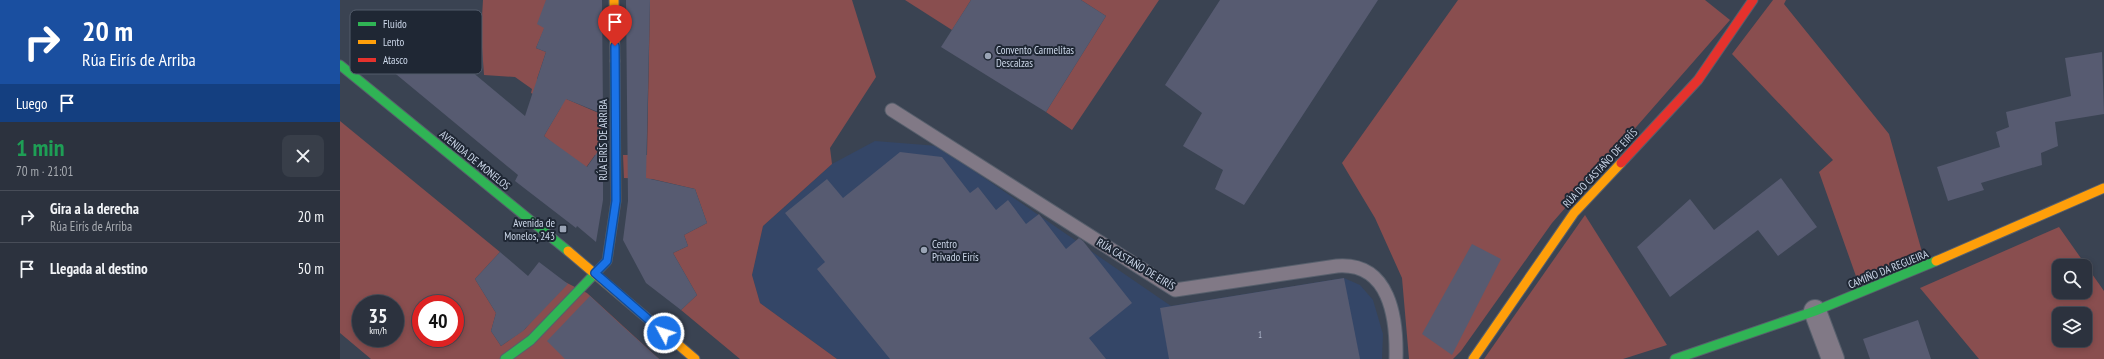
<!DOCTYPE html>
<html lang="es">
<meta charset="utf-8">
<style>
body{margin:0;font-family:"PT Sans Narrow",sans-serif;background:#383e49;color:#f1f3f6;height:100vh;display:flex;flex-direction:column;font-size:15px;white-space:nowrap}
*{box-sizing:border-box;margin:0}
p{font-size:13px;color:#a6aab0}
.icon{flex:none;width:22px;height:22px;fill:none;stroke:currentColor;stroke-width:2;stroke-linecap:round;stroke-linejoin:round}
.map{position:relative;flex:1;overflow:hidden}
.details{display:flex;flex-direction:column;background:#2c323e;width:340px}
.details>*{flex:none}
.hud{background:#1a4fa0;color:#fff;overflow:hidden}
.controls{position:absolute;left:1712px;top:259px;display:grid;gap:8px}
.controls a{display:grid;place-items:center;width:40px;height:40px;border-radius:8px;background:#2c323e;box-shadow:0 2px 6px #0003,0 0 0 1px #484d58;font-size:20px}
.speed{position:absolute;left:12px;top:295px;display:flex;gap:8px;font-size:20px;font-weight:700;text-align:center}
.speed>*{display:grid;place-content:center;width:52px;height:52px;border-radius:50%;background:#2c323e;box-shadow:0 2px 6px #0003,0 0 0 1px #484d58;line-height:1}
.speed small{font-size:10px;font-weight:400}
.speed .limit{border:6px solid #d22;background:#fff;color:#111}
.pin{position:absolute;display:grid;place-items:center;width:34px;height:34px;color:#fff;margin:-41px -17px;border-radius:50% 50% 50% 0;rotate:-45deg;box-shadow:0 0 4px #0007}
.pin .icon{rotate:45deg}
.me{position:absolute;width:44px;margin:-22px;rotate:310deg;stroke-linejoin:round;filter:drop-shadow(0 0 3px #0008)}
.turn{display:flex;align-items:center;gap:14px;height:84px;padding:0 16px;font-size:18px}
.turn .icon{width:52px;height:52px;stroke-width:2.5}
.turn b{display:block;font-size:28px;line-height:34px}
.then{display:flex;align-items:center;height:38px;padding:0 16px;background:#0003;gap:8px;font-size:15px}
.round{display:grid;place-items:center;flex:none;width:42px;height:42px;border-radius:8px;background:#383e49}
.head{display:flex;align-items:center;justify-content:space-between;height:68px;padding:0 16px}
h1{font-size:24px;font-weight:700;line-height:30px;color:#1e9e55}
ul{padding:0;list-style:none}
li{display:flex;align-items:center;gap:12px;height:52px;padding:0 16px;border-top:1px solid #484d58}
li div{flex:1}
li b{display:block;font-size:15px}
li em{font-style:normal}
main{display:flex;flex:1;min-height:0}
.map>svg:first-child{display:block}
.built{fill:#344667}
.green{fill:#894e4f;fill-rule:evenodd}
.building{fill:#575b71}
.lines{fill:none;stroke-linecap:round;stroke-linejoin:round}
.lane-casing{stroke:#575f6c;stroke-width:15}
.street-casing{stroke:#575f6c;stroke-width:24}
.fast-casing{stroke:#575f6c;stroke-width:11}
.slow-casing{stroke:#575f6c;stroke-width:11}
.jam-casing{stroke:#575f6c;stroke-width:11}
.lane{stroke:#817986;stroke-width:13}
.street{stroke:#817986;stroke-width:22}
.fast{stroke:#30b455;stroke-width:9}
.slow{stroke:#ff9f0a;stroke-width:9}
.jam{stroke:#e5322d;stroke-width:9}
.route-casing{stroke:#114b97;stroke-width:10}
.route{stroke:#1a73e8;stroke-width:7}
.poi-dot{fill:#9aa4b5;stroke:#1f2734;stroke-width:1.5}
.labels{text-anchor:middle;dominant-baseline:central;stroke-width:4;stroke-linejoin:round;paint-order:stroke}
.number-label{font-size:9px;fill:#b0b9cc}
.poi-label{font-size:11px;fill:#cdd8ea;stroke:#1f2734;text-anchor:start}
.street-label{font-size:11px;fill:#cdd8ea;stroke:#1f2734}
.key{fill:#1f2734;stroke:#535c6b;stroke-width:1}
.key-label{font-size:11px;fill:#cdd8ea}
</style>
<main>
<section class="details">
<div class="hud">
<div class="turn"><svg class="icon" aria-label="right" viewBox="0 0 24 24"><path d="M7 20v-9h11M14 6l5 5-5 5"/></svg><div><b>20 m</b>Rúa Eirís de Arriba</div></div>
<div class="then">Luego<svg class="icon" aria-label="arrive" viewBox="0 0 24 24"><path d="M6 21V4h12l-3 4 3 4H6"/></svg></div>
</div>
<div class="head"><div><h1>1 min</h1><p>70 m · 21:01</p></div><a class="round"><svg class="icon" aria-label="close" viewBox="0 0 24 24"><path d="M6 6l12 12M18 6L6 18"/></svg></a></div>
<ul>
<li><svg class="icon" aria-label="right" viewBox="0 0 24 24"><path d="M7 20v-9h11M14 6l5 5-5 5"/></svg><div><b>Gira a la derecha</b><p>Rúa Eirís de Arriba</p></div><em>20 m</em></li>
<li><svg class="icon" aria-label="arrive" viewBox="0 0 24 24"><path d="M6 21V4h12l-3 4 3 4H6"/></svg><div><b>Llegada al destino</b></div><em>50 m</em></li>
</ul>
</section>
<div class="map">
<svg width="1764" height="359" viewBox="0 0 1764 359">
<rect width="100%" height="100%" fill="#3a4352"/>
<polygon class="built" points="535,141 598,146 831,306 1004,278 1020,285 1033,300 1043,334 1042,359 497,359 420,303 412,275 423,226 492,164"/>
<g class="green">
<polygon points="143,0 206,0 205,27 196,48 206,52 197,79 226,92 224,98 261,114 261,157 255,155 245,169 204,136 221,107 191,93 192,89 175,77 144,75 141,34"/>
<polygon points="310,0 512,0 536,77 490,148 492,164 423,226 412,275 420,303 497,359 400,359 341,310 357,295 333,253 348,246 344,235 367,223 355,189 312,179 284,178 283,155 307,155"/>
<polygon points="565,0 631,0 612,30"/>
<polygon points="741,0 819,0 732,130 706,112 766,16"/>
<polygon points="1118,0 1365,0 1390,20 1212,223 1121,351 1113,359 1069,359 1062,278 1035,218 1002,163"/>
<polygon points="1433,0 1446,0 1444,4 1549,134 1582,252 1517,279 1479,172 1493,160 1392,54"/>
<path d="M0 121 160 252 135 279 156 313 151 331 161 346 185 329 225 282 247 293 319 359H31L0 333ZM21 304H55V338H21ZM81 304H115V338H81Z"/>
<polygon points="1245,215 1327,345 1283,359 1144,359"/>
<path d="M1719 227 1764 291V359H1639L1580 288ZM1719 266H1745V292H1719ZM1719 314H1745V340H1719Z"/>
</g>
<g class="building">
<polygon points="206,0 262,0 263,114 226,99 204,136 247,167 263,144 263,200 256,242 237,226 236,228 175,181 178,175 51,70 89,36 185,116 206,52 196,48 204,28 197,24"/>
<polygon points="286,0 310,0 306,178 355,189 367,223 344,235 348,246 333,253 357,295 341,310 306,283 283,240 288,201"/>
<polygon points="631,0 741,0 766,16 706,112 601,47"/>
<polygon points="880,0 1038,0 904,205 875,189 883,170 843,146 862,113 825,85"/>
<polygon points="1762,52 1764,114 1715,122 1718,146 1701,153 1702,165 1641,183 1644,190 1608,201 1597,167 1660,147 1656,132 1669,127 1666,112 1731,96 1725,58"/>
<polygon points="560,152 602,157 630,193 638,187 656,210 668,200 686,224 699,214 726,249 739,238 743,241 792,303 749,338 766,359 550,359 477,269 485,262 445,213 487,179 503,198"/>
<polygon points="1441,178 1477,227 1438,256 1418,230 1330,297 1297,247 1350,199 1374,230"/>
<polygon points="1132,244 1161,259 1112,355 1082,334"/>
<polygon points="160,252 188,276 199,262 228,284 183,331 161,346 151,331 156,313 135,279"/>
<polygon points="1004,278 1020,359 829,359 820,308"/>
<polygon points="250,296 280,324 319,359 225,359 207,341"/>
<polygon points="1578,320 1591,359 1530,359 1523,339"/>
</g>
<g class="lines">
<defs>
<path id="lane" d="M552 110 835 290 997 266C1050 262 1057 318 1056 359"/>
<polyline id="street" points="1475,311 1493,359"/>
<g id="fast">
<polyline points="0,65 228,251"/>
<polyline points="165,359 191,340 267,261 276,201 275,61"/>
<polyline points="1335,359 1475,311 1596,261"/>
</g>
<g id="slow">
<polyline points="274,0 275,61"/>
<polyline points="228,251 355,359"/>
<polyline points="1596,261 1764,188"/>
<polyline points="1133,359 1234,213 1281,163"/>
</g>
<polyline id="jam" points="1281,163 1358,80 1413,0"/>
</defs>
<use href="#lane" class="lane-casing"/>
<use href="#street" class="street-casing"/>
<use href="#fast" class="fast-casing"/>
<use href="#slow" class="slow-casing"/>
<use href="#jam" class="jam-casing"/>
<use href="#lane" class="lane"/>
<use href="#street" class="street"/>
<use href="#fast" class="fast"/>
<use href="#slow" class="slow"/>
<use href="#jam" class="jam"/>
</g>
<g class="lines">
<defs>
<polyline id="route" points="275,46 276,201 267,261 255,273 324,333"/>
</defs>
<use href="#route" class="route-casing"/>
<use href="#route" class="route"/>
</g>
<g class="poi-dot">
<circle cx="648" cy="56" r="4"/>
<rect x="219" y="225" width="8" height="8" rx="2"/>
<circle cx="584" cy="250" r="4"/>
</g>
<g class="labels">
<g class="number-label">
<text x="920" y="334">1</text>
</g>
<g class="poi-label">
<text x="656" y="50">Convento Carmelitas<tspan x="656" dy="13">Descalzas</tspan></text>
<text x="215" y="223" text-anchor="end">Avenida de<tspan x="215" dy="13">Monelos, 243</tspan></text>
<text x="592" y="244">Centro<tspan x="592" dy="13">Privado Eirís</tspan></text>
</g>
<g class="street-label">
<text transform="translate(263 140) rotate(-90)">RÚA EIRÍS DE ARRIBA</text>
<text transform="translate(135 160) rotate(39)">AVENIDA DE MONELOS</text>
<text transform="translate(1260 168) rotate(-47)">RÚA DO CASTAÑO DE EIRÍS</text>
<text transform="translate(796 264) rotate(31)">RÚA CASTAÑO DE EIRÍS</text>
<text transform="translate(1548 269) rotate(-22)">CAMIÑO DA REGUEIRA</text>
</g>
</g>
<rect x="10" y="10" width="132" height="64" rx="6" class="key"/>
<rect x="18" y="22" width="18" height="4" fill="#30b455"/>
<rect x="18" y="40" width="18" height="4" fill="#ff9f0a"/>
<rect x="18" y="58" width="18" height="4" fill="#e5322d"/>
<g class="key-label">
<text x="43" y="28">Fluido</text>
<text x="43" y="46">Lento</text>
<text x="43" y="64">Atasco</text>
</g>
</svg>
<div class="controls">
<a><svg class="icon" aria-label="search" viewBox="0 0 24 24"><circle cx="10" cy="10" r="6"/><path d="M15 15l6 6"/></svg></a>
<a><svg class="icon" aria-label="layers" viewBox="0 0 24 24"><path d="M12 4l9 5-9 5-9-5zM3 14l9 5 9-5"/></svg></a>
</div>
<div class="speed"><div>35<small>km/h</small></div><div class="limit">40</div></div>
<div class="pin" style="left:275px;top:46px;background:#d93025"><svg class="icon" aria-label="arrive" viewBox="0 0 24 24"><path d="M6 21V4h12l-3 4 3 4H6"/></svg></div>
<svg class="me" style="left:324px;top:333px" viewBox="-20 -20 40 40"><circle r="17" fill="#1a73e8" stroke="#fff" stroke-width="3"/><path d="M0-11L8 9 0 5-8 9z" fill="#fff"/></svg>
</div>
</main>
